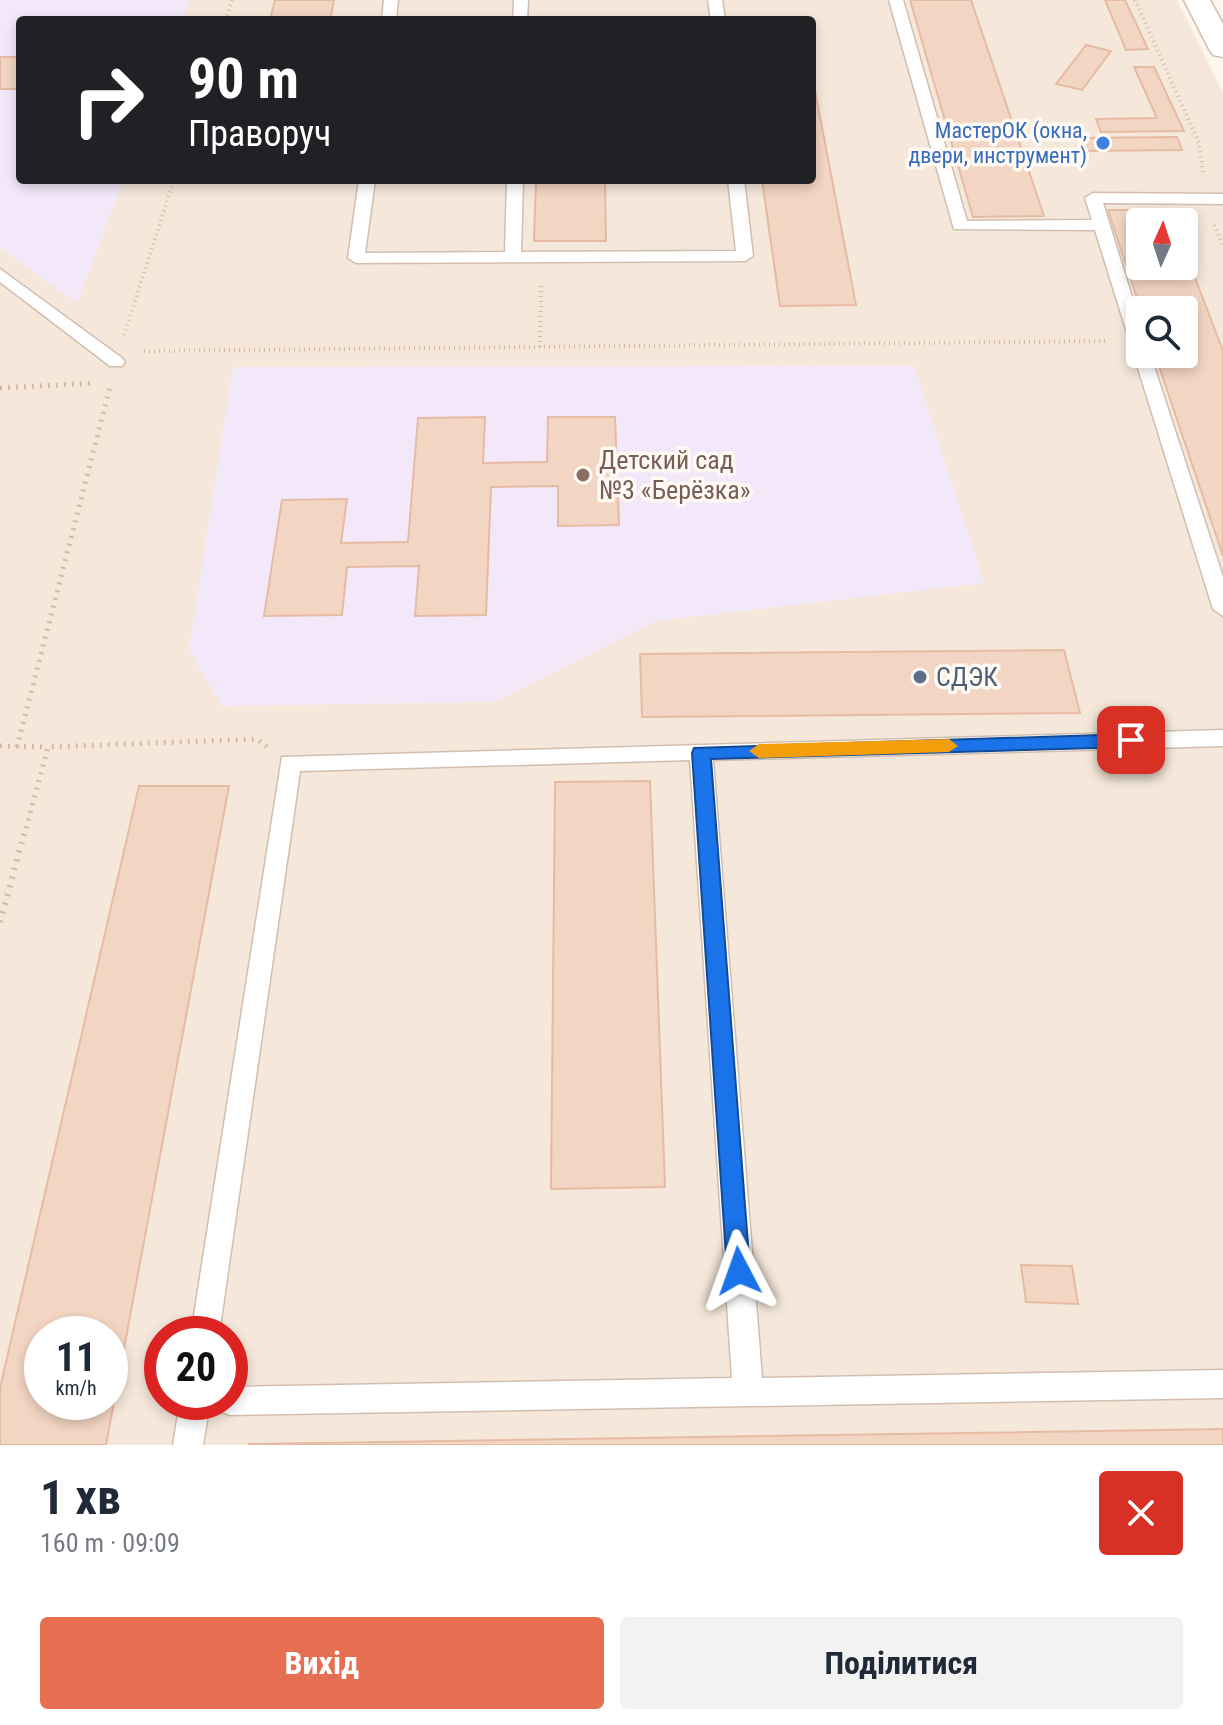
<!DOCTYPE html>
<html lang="uk">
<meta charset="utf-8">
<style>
body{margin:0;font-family:"Roboto Condensed",sans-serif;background:#f2f2f3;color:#1f2937;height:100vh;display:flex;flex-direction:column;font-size:30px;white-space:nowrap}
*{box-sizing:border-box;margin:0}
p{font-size:26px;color:#747a83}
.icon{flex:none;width:44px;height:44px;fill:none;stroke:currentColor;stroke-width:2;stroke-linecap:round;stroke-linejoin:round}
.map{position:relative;height:1445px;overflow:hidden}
.sheet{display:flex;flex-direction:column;background:#fff;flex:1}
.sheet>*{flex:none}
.hud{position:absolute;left:16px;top:16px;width:800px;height:168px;border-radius:8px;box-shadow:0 4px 12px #0003;background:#202124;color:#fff;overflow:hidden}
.needle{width:52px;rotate:3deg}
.buttons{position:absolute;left:1126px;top:208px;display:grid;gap:16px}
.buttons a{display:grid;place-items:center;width:72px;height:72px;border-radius:8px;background:#fff;box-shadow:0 4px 12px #0003;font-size:40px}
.speed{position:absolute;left:24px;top:1316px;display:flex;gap:16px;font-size:40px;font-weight:700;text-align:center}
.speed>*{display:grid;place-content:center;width:104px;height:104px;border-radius:50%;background:#fff;box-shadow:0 4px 12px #0003;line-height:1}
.speed small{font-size:20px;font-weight:400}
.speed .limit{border:12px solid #d22;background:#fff;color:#111}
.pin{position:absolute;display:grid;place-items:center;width:68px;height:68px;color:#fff;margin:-34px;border-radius:16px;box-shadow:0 4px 12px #0006}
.me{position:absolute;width:88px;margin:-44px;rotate:356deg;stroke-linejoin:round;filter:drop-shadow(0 0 6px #0008)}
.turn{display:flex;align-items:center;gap:28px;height:168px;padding:0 40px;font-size:36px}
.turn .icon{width:104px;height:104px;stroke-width:2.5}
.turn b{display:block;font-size:56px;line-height:68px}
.round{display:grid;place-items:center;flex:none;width:84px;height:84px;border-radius:8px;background:#f2f2f3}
.summary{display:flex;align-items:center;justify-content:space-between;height:136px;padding:0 40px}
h1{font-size:48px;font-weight:700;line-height:60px}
.cta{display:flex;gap:16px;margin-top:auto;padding:16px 40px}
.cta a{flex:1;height:92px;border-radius:8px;background:#e76f51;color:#fff;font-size:32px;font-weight:700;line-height:92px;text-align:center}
.cta a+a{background:#f2f2f3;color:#1f2937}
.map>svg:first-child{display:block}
.residential{fill:#f5e8da;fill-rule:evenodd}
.education{fill:#f3e8fa}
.building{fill:#f3d5c3;stroke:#e6bba3;stroke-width:2;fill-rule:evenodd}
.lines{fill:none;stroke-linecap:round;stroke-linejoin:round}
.service-casing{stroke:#d1beb0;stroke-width:3}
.minor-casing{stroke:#d1beb0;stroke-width:3}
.path-far2{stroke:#d9b8a5;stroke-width:4;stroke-dasharray:1 4;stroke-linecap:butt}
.path-far1{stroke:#d9b8a5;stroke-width:5;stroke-dasharray:2 6;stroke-linecap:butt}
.path{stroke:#d9b8a5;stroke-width:6;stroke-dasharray:2 7;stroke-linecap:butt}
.service{fill:#fff;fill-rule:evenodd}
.minor{fill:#fff;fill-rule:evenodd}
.route{fill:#1a73e8;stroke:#114b97;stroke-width:2}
.slow{fill:#f59e0b}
.shop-dot{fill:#3f7fe0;stroke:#fffaf3;stroke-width:3}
.education-dot{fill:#8d6e63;stroke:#fffaf3;stroke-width:3}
.service-dot{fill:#5c6f8a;stroke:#fffaf3;stroke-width:3}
.labels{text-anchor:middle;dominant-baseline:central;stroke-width:7;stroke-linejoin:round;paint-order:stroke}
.far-shop-label{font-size:22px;fill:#366cbe;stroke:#fffaf3;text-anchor:end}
.education-label{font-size:26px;fill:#785e54;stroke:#fffaf3;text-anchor:start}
.service-label{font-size:26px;fill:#4e5e75;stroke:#fffaf3;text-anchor:start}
</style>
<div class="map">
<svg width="1223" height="1445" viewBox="0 0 1223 1445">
<rect width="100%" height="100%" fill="#fdf6ec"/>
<path class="residential" d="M0 0H1177L1223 93V1445H0ZM20 20H812V180H20ZM1140 222H1184V266H1140ZM1140 310H1184V354H1140ZM42 1334H110V1402H42ZM162 1334H230V1402H162Z"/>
<g class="education">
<polygon points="0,0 190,0 182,20 20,20 20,180 123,180 77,303 0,248"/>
<polygon points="914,366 984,583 656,621 495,702 222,706 189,650 233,367"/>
</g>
<g class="building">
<polygon points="275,0 334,0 330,20 270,20"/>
<polygon points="910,0 971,0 1044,216 973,217"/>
<polygon points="1105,0 1125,0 1148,49 1126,50"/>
<polygon points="1086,45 1111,51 1082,90 1056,84"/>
<rect x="0" y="57" width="20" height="32"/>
<polygon points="1134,67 1154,67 1184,131 1101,132 1096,119 1157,118"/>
<polygon points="812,75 856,305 780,306 762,180 812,180"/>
<polygon points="1177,137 1182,150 1085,151 1080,138"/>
<polygon points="536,180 605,180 606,241 534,241"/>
<polygon points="1108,210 1169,210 1174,222 1140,222 1140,266 1184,266 1184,249 1223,351 1223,556 1155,354 1184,354 1184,310 1141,310"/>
<polygon points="485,417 483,463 547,462 548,417 615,417 619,525 558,526 558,486 491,487 486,615 415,616 419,566 347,567 342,615 264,616 282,500 347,499 341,543 408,542 418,418"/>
<polygon points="1064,650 1080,713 642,717 640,654"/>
<polygon points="650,781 665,1187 551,1189 555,782"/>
<path d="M139 786H229L106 1445H0V1388ZM42 1334H110V1402H42Z"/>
<polygon points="1021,1265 1072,1266 1078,1304 1026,1302"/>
<polygon points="1223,1429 1223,1445 249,1445 249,1444"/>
</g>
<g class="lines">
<defs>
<g id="service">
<polygon points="384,0 398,0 396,20 382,20"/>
<polygon points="514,0 528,0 527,20 513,20"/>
<polygon points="708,0 722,0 725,20 711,20"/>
<polygon points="889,0 903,0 967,221 1092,220 1085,198 1093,193 1223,194 1223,204 1103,203 1140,323 1140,354 1150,354 1223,577 1223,616 1213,609 1095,230 954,229"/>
<polygon points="359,180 375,180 365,253 505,252 507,180 523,180 521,252 736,251 728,180 744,180 753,256 745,261 356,263 348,258"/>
<polygon points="0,269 122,358 125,362 122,366 110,366 0,282"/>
<polygon points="1223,730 1223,746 713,760 762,1378 1223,1370 1223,1398 230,1415 220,1411 216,1402 230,1402 230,1387 732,1378 690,760 300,771 219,1334 191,1334 282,757"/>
<polygon points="180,1402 210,1402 203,1445 173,1445"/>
</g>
<polygon id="minor" points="1184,0 1210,0 1223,24 1223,57 1213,55 1209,49"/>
</defs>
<use href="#service" class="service-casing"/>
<use href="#minor" class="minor-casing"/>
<g class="path-far2">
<polyline points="1135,0 1199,143 1203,172"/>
<polyline points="225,20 232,0"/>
<polyline points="1214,225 1223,246"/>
<polyline points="124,335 174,180"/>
<polyline points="540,347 541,282"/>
<polyline points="144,351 1106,341"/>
</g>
<g class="path-far1">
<polyline points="0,388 95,383"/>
<polyline points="0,746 48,747"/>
<polyline points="17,747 110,387"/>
<polyline points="24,836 48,747 257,739 267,747"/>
</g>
<polyline class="path" points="0,922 24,834"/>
<use href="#service" class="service"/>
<use href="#minor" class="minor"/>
</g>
<polygon class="route" points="1131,734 1140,740 1131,747 711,759 750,1271 747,1278 739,1281 731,1278 727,1271 692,753 694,748"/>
<polygon class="slow" points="949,739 958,746 949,752 759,758 749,751 759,744"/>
<circle class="shop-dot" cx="1103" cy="143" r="8"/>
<circle class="education-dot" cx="583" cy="475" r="8"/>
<circle class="service-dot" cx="920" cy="677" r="8"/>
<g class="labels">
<g class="far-shop-label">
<text x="1087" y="130">МастерОК (окна,<tspan x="1087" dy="25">двери, инструмент)</tspan></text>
</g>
<g class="education-label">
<text x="599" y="460">Детский сад<tspan x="599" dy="30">№3 «Берёзка»</tspan></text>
</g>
<g class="service-label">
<text x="936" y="677">СДЭК</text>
</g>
</g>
</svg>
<div class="buttons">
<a><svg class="needle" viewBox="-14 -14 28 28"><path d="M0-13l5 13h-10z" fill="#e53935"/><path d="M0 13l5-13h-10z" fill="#747a83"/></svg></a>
<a><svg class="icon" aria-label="search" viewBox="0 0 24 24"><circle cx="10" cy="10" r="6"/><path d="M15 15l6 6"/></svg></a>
</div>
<div class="speed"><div>11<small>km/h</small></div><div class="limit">20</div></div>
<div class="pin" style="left:1131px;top:740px;background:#d93025"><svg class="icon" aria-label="arrive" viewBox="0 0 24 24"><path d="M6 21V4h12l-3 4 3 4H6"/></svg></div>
<svg class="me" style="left:739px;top:1271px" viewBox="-20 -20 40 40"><path d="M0-17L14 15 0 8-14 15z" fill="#1a73e8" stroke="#fff" stroke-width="4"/></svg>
<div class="hud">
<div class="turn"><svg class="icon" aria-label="right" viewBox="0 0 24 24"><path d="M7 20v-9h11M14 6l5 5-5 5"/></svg><div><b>90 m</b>Праворуч</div></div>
</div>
</div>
<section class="sheet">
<div class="summary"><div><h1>1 хв</h1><p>160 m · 09:09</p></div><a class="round" style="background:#d93025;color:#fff"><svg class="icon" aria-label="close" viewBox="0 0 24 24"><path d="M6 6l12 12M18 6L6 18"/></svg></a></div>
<div class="cta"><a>Вихід</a><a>Поділитися</a></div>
</section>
